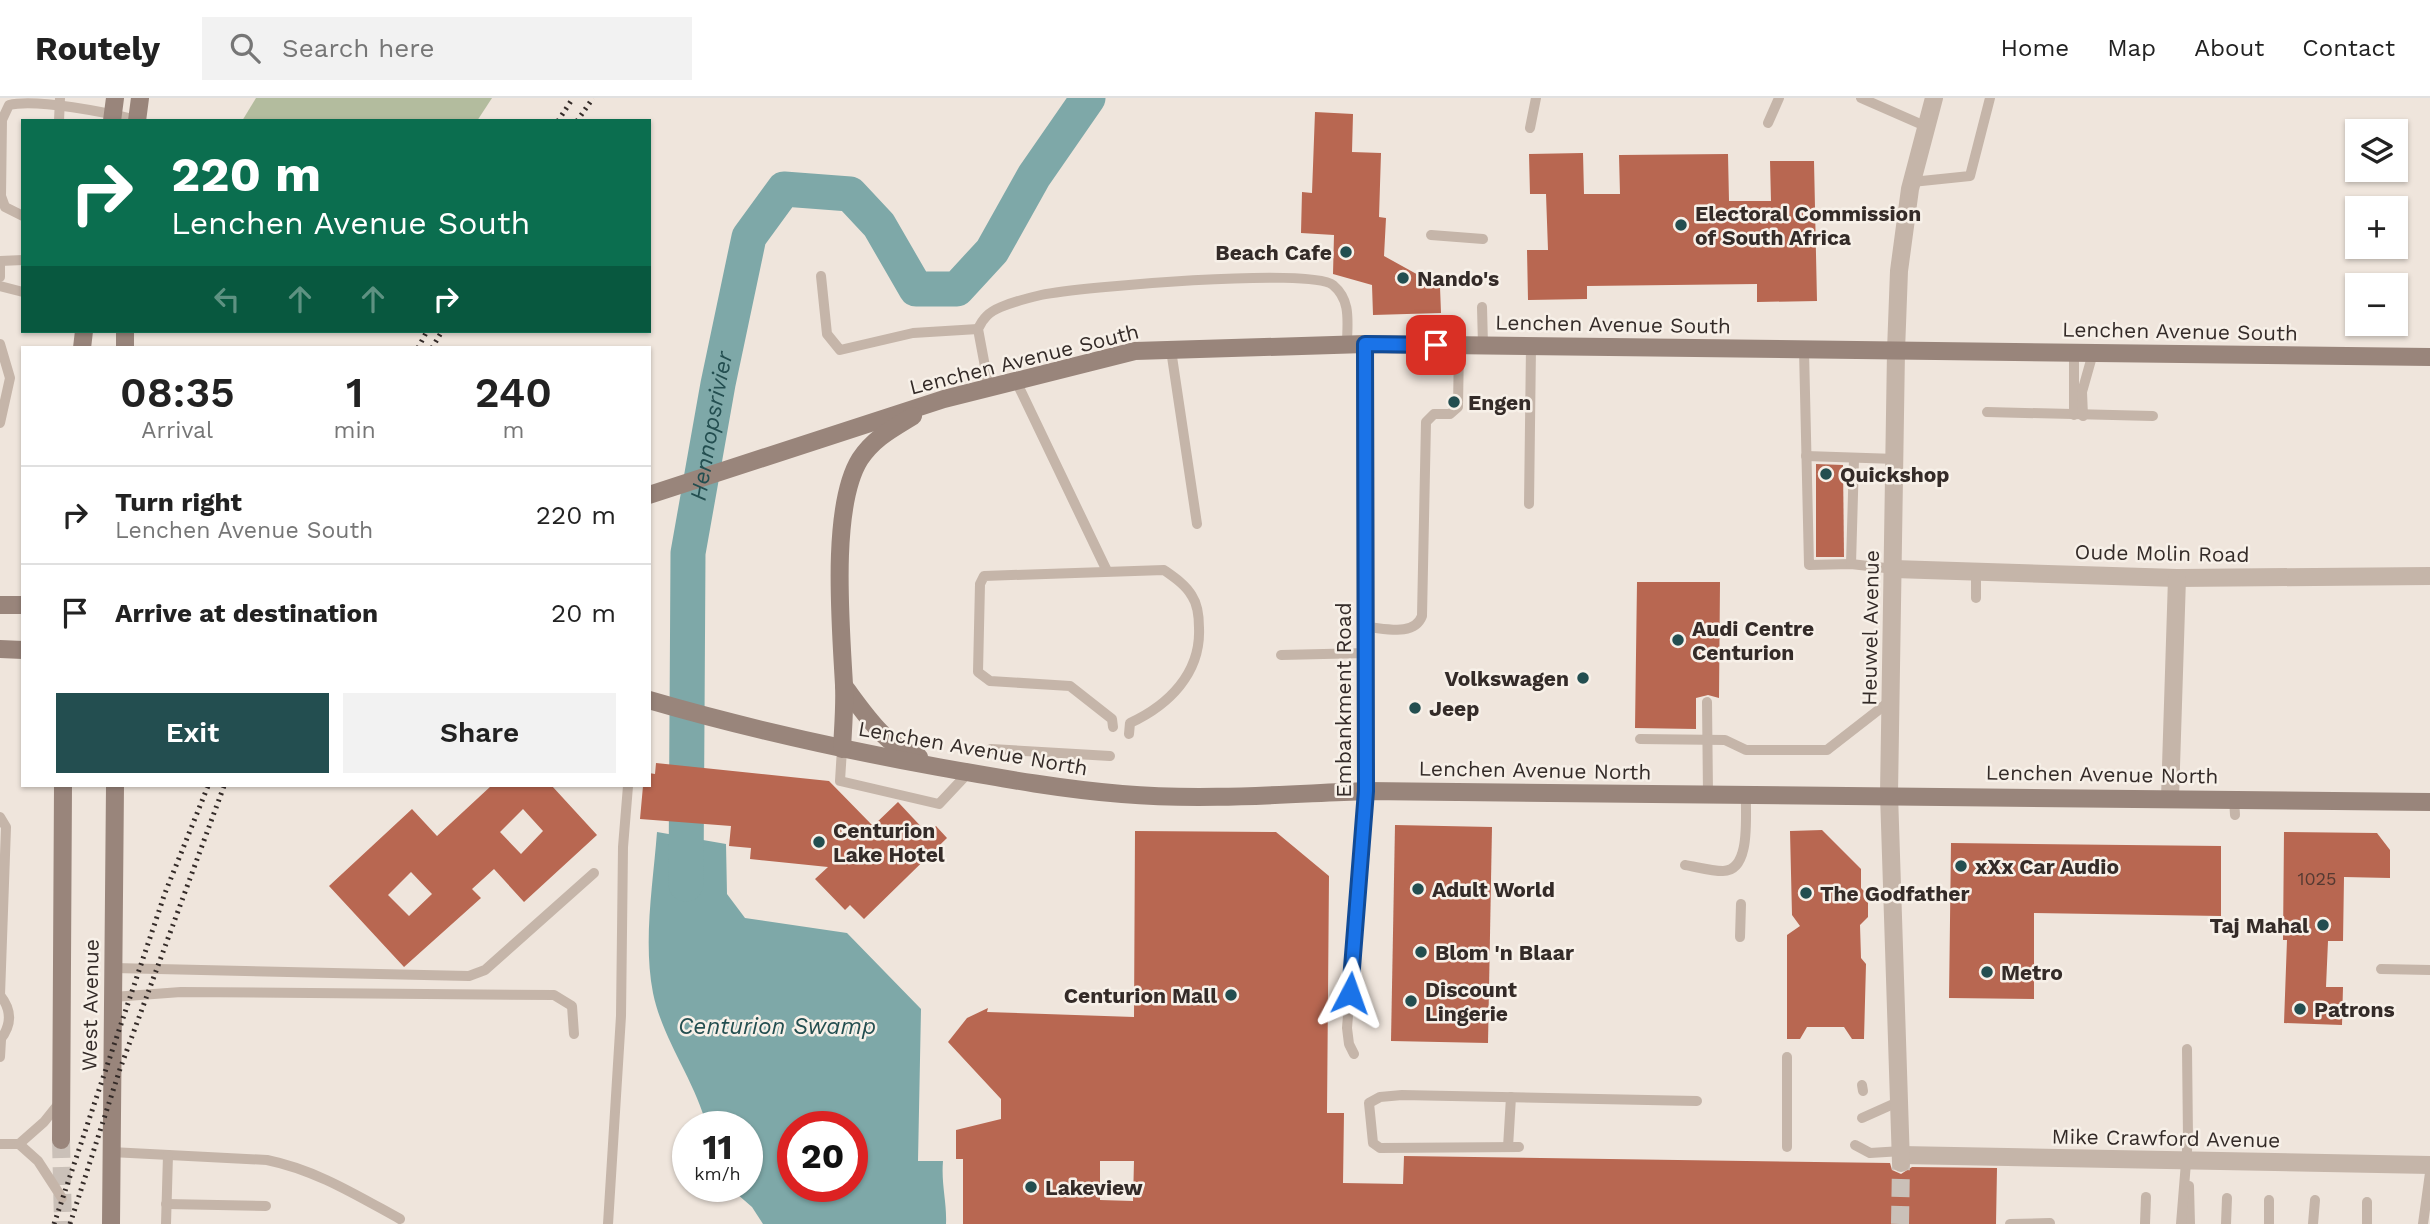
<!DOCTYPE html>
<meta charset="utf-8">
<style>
body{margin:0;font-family:"Work Sans",sans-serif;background:#f2f2f2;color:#222;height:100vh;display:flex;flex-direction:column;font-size:26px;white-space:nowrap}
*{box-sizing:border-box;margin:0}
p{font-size:23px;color:#767676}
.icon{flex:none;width:38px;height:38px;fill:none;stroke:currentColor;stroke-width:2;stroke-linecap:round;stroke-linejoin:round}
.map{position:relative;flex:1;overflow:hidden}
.details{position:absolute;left:21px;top:248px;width:630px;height:441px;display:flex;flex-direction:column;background:#fff;border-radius:0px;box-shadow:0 2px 5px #0004}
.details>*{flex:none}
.guide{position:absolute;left:21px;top:21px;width:630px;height:214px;border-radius:0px;box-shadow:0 2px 5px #0004;background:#0b6e4f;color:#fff;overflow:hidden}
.tools{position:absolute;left:2345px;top:21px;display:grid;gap:14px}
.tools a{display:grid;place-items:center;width:63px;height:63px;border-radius:0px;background:#fff;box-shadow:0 2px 5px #0004;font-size:35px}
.speed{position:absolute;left:672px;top:1013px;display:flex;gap:14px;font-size:35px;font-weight:700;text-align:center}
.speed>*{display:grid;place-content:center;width:91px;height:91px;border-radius:50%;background:#fff;box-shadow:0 2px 5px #0004;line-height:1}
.speed small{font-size:18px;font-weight:400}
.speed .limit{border:10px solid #d22;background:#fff;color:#111}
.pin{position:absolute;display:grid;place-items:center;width:60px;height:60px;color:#fff;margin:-30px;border-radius:14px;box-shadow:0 4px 10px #0006}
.me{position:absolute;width:77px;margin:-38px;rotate:4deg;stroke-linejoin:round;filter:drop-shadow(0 0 5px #0008)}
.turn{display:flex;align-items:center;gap:24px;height:147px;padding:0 35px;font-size:32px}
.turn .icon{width:91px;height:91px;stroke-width:2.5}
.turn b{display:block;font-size:49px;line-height:60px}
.lanes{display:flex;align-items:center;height:66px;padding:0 35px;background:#0003;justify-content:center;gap:35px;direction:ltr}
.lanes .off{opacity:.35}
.eta{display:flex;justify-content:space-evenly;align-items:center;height:119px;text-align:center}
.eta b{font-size:42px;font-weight:600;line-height:49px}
.action{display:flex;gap:14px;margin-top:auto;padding:14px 35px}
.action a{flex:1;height:80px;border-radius:0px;background:#234e50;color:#fff;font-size:28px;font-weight:600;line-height:80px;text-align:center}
.action a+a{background:#f2f2f2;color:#222}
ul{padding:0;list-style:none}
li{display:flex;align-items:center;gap:21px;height:98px;padding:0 35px;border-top:2px solid #e0e0e0}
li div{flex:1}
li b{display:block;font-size:26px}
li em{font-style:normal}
header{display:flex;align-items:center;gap:42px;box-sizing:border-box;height:98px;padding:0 35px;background:#fff;border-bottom:2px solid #e0e0e0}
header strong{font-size:33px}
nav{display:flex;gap:38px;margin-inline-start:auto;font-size:24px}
.search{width:490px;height:63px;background:#f2f2f2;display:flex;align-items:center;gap:18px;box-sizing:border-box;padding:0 24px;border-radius:0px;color:#767676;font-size:26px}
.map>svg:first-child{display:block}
.green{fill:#b3bc9e}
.water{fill:#7ea8a8;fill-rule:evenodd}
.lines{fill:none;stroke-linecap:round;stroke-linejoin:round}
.river{stroke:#7ea8a8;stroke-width:35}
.building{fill:#b86751;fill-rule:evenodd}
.street-tunnel{stroke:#cac0b8;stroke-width:18;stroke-dasharray:18 9;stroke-linecap:butt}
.secondary-tunnel{stroke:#cac0b8;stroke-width:18;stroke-dasharray:18 9;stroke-linecap:butt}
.lane{stroke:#c5b5a9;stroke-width:10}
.street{stroke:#c5b5a9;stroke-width:18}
.secondary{stroke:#99857b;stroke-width:18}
.rail{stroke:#342b28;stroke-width:5;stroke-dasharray:2 5;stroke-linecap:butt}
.route-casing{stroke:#114b97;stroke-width:18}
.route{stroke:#1a73e8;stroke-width:12}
.poi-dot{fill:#234e50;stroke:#f7f0e8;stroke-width:2.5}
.labels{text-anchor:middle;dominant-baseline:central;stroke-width:5;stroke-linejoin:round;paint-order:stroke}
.number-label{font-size:18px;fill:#553a32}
.poi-label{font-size:21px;font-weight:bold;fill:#342b28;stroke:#f7f0e8;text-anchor:start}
.street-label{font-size:21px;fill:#342b28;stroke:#f7f0e8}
.water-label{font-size:23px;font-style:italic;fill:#234e50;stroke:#f7f0e8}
</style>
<header>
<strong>Routely</strong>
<div class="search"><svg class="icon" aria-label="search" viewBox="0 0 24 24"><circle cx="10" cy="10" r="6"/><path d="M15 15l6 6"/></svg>Search here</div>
<nav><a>Home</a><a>Map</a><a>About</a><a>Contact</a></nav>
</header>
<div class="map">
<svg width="2430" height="1126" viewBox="0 0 2430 1126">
<rect width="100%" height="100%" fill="#efe5dc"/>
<polygon class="green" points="256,0 492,0 477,23 242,23"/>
<path class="water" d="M657 734 726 746 727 796 745 820 847 835 921 911 918 1063H943C941 1086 947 1104 946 1126H763L752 1109 729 1089 747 1088V1029H707C695 982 663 943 653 895 643 843 653 787 657 734ZM793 1029H852V1088H793Z"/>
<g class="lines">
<path class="river" id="s1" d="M686 786 688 455 718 286 749 139 784 91 850 96 879 127 916 191H957L992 153 1034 78 1088 0"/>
</g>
<g class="building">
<polygon points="1315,14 1353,16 1352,54 1381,55 1379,119 1386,120 1384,158 1440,189 1441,215 1373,217 1372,187 1333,176 1334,137 1301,135 1302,94 1312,95"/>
<polygon points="1583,55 1584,96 1620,96 1619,57 1728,56 1729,103 1771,103 1770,63 1814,63 1817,203 1757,204 1757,186 1587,188 1587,201 1528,202 1527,152 1548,152 1546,96 1530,96 1529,56"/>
<polygon points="1816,366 1843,367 1844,459 1816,459"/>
<polygon points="1637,484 1720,484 1719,600 1708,597 1696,600 1696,631 1635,630"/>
<polygon points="656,665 829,683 873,728 898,704 928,736 936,728 947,740 864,821 850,807 845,812 815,781 828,769 750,761 751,750 729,748 731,728 640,721 643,688 649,688 649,675 655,676"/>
<path d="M491 688H552L597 737 524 804 494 771 472 791 481 800 404 869 329 788 412 711 437 738ZM523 711 543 733 521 756 500 734ZM411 774 432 796 409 818 388 797Z"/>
<polygon points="1395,727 1492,729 1488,945 1391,943"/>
<polygon points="1822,732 1861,771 1861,790 1868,797 1868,819 1860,827 1861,860 1866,866 1864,941 1852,941 1844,929 1807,929 1800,941 1787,941 1787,837 1800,828 1792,817 1790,733"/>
<path d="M1135 733 1276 734 1329 778 1327 1015H1344L1343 1085 1403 1086 1404 1058 1890 1065 1892 1072 1901 1076 1912 1069 1997 1070 1996 1126H963V1061H956V1032L1001 1021V1001L948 944 967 920 988 910 987 914 1134 919ZM1100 1063H1134L1133 1103 1100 1102Z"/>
<polygon points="2284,734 2377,735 2390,752 2390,780 2344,779 2343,843 2328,843 2326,889 2343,889 2342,927 2284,925 2287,842 2283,842"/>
<polygon points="1951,745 2221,748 2221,818 2034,815 2034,901 1949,900"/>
</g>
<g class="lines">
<polyline class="street-tunnel" points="1900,1126 1901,1065"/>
<polyline class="secondary-tunnel" points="61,1042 63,1126"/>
<g class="lane">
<polyline points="1861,0 1925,28"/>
<polyline points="59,23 60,0"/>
<polyline points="1768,25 1779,0"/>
<polyline points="1530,30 1536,0"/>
<polyline points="1912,84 1970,78 1990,0"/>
<path d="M23 118 5 109 1 98 2 22 9 7C36 0 109 15 137 22"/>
<polyline points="1431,137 1483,141"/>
<polyline points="0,163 23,162"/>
<polyline points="0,166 0,179"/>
<polyline points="821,178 827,236 840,252 913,235 978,231"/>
<polyline points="0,188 23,194"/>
<polyline points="1482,209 1483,247"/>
<polyline points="0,246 10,280 0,325"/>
<polyline points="1171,252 1197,426"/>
<polyline points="1804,252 1809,467 1851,466 1894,471"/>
<polyline points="1016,283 1107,473"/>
<path d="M989 290 978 231C983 220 989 214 1001 209 1013 204 1028 200 1041 197 1079 189 1311 169 1333 187 1352 203 1347 225 1347 247"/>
<polyline points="1987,314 2153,318"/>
<polyline points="2074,317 2074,255"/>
<polyline points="2083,318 2082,294 2093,255"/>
<polyline points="1806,358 1896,361"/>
<polyline points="1529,406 1531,248"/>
<polyline points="1851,466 1854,361"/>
<polyline points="1976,500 1976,475"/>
<path d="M1367 529C1384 530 1414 539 1422 518L1426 324 1434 316H1450L1458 309 1459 247"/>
<polyline points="1281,557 1366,555"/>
<polyline points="1707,604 1708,696"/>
<path d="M1113 629 1112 621 1070 588 990 583 978 574 980 486 984 478 1164 472C1174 479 1186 487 1192 498 1198 507 1199 519 1199 530 1201 575 1169 607 1130 625L1129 636"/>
<polyline points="1640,641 1725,642 1746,652 1827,652 1890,603"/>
<polyline points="842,651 840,683 939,706 969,674"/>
<polyline points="991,651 1110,658"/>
<polyline points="2234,701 2235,717"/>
<polyline points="0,719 6,729 0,897"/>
<path d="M1685 767C1697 769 1711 773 1723 773 1752 773 1745 715 1746 696"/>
<polyline points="1740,839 1741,806"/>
<polyline points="114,870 469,878 485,872 594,775"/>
<polyline points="2381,871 2430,872"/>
<path d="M0 897C12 912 12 927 0 942"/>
<polyline points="113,899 181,894 554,897 572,908 574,936"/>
<polyline points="1354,956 1349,946 1347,930 1366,693"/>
<polyline points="0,959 1,942"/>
<polyline points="1787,959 1787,1049"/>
<polyline points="1862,987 1863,993"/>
<polyline points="1862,1020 1900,1003"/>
<polyline points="0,1046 19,1046 38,1063 62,1100"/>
<polyline points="19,1046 44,1024 60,1004"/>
<polyline points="1855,1047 1870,1055 1902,1053"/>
<polyline points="1508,1049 1511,999"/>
<polyline points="1519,1049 1380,1050 1373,1045 1369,1005 1380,999 1402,997 1697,1003"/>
<path d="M111 1054 267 1062C316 1072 356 1097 400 1121"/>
<polyline points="2189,1088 2190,1126"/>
<polyline points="2367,1104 2367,1126"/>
<polyline points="166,1106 266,1108"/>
<polyline points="166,1126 168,1057"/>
<polyline points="608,1126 621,918 623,749 628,688"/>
<polyline points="2010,1126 2050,1125"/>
<polyline points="2145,1126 2146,1099"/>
<polyline points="2181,1126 2188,1040 2187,951"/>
<polyline points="2226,1126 2227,1100"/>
<polyline points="2269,1126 2269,1102"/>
<polyline points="2313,1126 2315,1102"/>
<polyline points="2423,1126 2430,1075"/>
</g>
<g class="street">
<polyline points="1365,246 1366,693"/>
<polyline points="1894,471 2177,480 2430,478"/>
<polyline points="2170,700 2177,480"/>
<polyline points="1901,1057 2430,1067"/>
<polyline points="1901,1065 1889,696 1896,253 1899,173 1910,91 1934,0"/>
</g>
<g class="secondary">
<polyline points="112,23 115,0"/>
<polyline points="137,23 140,0"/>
<polyline points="82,250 84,233"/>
<polyline points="125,250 125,233"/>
<polyline points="649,397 944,301 1135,253 1365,246 2430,259"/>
<polyline points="0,507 23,507"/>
<polyline points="0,551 23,552"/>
<path d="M844 588C865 616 885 648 919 659"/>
<path d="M649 602C745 630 840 651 938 669 1000 680 1060 691 1122 696 1203 703 1285 696 1366 693L2430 704"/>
<path d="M842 651C843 630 845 608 844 587 841 530 830 409 860 361 874 340 892 331 913 318"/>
<polyline points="61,1042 63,688"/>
<polyline points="111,1126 115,688"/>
</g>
<g class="rail">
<polyline points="558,23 573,0"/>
<polyline points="577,23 593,0"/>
<polyline points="418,250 427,233"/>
<polyline points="432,250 442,233"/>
<polyline points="54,1126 165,795 208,688"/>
<polyline points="70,1126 120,971 224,688"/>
</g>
</g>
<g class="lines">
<defs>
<polyline id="route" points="1350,895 1366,693 1365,246 1436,247"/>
</defs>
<use href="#route" class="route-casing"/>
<use href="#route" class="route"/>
</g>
<g class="poi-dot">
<circle cx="1681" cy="127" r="7"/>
<circle cx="1346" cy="154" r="7"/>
<circle cx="1403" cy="180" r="7"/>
<circle cx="1454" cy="304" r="7"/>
<circle cx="1826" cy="376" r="7"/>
<circle cx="1678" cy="542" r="7"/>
<circle cx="1583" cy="580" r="7"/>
<circle cx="1415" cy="610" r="7"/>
<circle cx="819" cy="744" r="7"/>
<circle cx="1961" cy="768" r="7"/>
<circle cx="1418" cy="791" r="7"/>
<circle cx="1806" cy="795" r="7"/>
<circle cx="2323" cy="827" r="7"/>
<circle cx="1421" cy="854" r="7"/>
<circle cx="1987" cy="874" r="7"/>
<circle cx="1231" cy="897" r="7"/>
<circle cx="1411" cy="903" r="7"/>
<circle cx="2300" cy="911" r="7"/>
<circle cx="1031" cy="1089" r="7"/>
</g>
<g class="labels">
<g class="number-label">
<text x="2317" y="780">1025</text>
</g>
<g class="poi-label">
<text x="1695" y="115">Electoral Commission<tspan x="1695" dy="24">of South Africa</tspan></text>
<text x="1332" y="154" text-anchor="end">Beach Cafe</text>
<text x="1417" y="180">Nando's</text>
<text x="1468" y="304">Engen</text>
<text x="1840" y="376">Quickshop</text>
<text x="1692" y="530">Audi Centre<tspan x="1692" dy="24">Centurion</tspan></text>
<text x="1569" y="580" text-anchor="end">Volkswagen</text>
<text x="1429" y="610">Jeep</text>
<text x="833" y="732">Centurion<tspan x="833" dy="24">Lake Hotel</tspan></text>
<text x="1975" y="768">xXx Car Audio</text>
<text x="1432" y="791">Adult World</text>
<text x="1820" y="795">The Godfather</text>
<text x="2309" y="827" text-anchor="end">Taj Mahal</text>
<text x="1435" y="854">Blom 'n Blaar</text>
<text x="2001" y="874">Metro</text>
<text x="1425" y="891">Discount<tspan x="1425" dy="24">Lingerie</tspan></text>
<text x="1217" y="897" text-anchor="end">Centurion Mall</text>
<text x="2314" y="911">Patrons</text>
<text x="1045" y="1089">Lakeview</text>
</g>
<g class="street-label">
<text transform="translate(1613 226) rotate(1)">Lenchen Avenue South</text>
<text transform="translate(2180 233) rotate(1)">Lenchen Avenue South</text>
<text transform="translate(1024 261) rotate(-14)">Lenchen Avenue South</text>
<text transform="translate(2162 455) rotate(1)">Oude Molin Road</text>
<text transform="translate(1870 530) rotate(-89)">Heuwel Avenue</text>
<text transform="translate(1343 602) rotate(-90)">Embankment Road</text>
<text transform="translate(973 650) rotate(10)">Lenchen Avenue North</text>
<text transform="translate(1535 672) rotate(1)">Lenchen Avenue North</text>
<text transform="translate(2102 676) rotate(1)">Lenchen Avenue North</text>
<text transform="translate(90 907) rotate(-89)">West Avenue</text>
<text transform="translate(2166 1040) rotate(1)">Mike Crawford Avenue</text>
</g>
<g class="water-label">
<text stroke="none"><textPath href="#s1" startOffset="460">Hennopsrivier</textPath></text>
<text x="777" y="928">Centurion Swamp</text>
</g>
</g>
</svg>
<div class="tools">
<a><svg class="icon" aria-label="layers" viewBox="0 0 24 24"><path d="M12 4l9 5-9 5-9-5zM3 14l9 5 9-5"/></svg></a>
<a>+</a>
<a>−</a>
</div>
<div class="speed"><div>11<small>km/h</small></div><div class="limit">20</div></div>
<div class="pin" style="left:1436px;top:247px;background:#d93025"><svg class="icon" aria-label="arrive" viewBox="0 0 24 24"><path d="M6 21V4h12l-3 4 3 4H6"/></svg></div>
<svg class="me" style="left:1350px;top:895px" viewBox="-20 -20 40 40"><path d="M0-17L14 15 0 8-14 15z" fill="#1a73e8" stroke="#fff" stroke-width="4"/></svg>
<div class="guide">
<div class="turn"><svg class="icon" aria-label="right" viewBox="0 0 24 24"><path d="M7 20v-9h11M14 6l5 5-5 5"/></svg><div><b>220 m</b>Lenchen Avenue South</div></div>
<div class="lanes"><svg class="icon off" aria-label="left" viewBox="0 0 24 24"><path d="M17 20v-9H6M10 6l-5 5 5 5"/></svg><svg class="icon off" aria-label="ahead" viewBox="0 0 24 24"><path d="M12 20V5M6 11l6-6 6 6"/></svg><svg class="icon off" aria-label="ahead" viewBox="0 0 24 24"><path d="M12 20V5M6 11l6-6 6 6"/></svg><svg class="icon" aria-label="right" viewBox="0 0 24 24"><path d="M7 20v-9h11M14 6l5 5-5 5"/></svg></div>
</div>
<section class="details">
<div class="eta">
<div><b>08:35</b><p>Arrival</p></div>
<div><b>1</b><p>min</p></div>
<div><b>240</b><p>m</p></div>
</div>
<ul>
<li><svg class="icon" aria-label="right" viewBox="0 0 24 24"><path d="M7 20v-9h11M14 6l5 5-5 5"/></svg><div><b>Turn right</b><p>Lenchen Avenue South</p></div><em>220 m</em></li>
<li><svg class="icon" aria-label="arrive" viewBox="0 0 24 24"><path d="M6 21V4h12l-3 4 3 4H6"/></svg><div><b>Arrive at destination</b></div><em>20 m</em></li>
</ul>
<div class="action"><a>Exit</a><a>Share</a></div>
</section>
</div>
